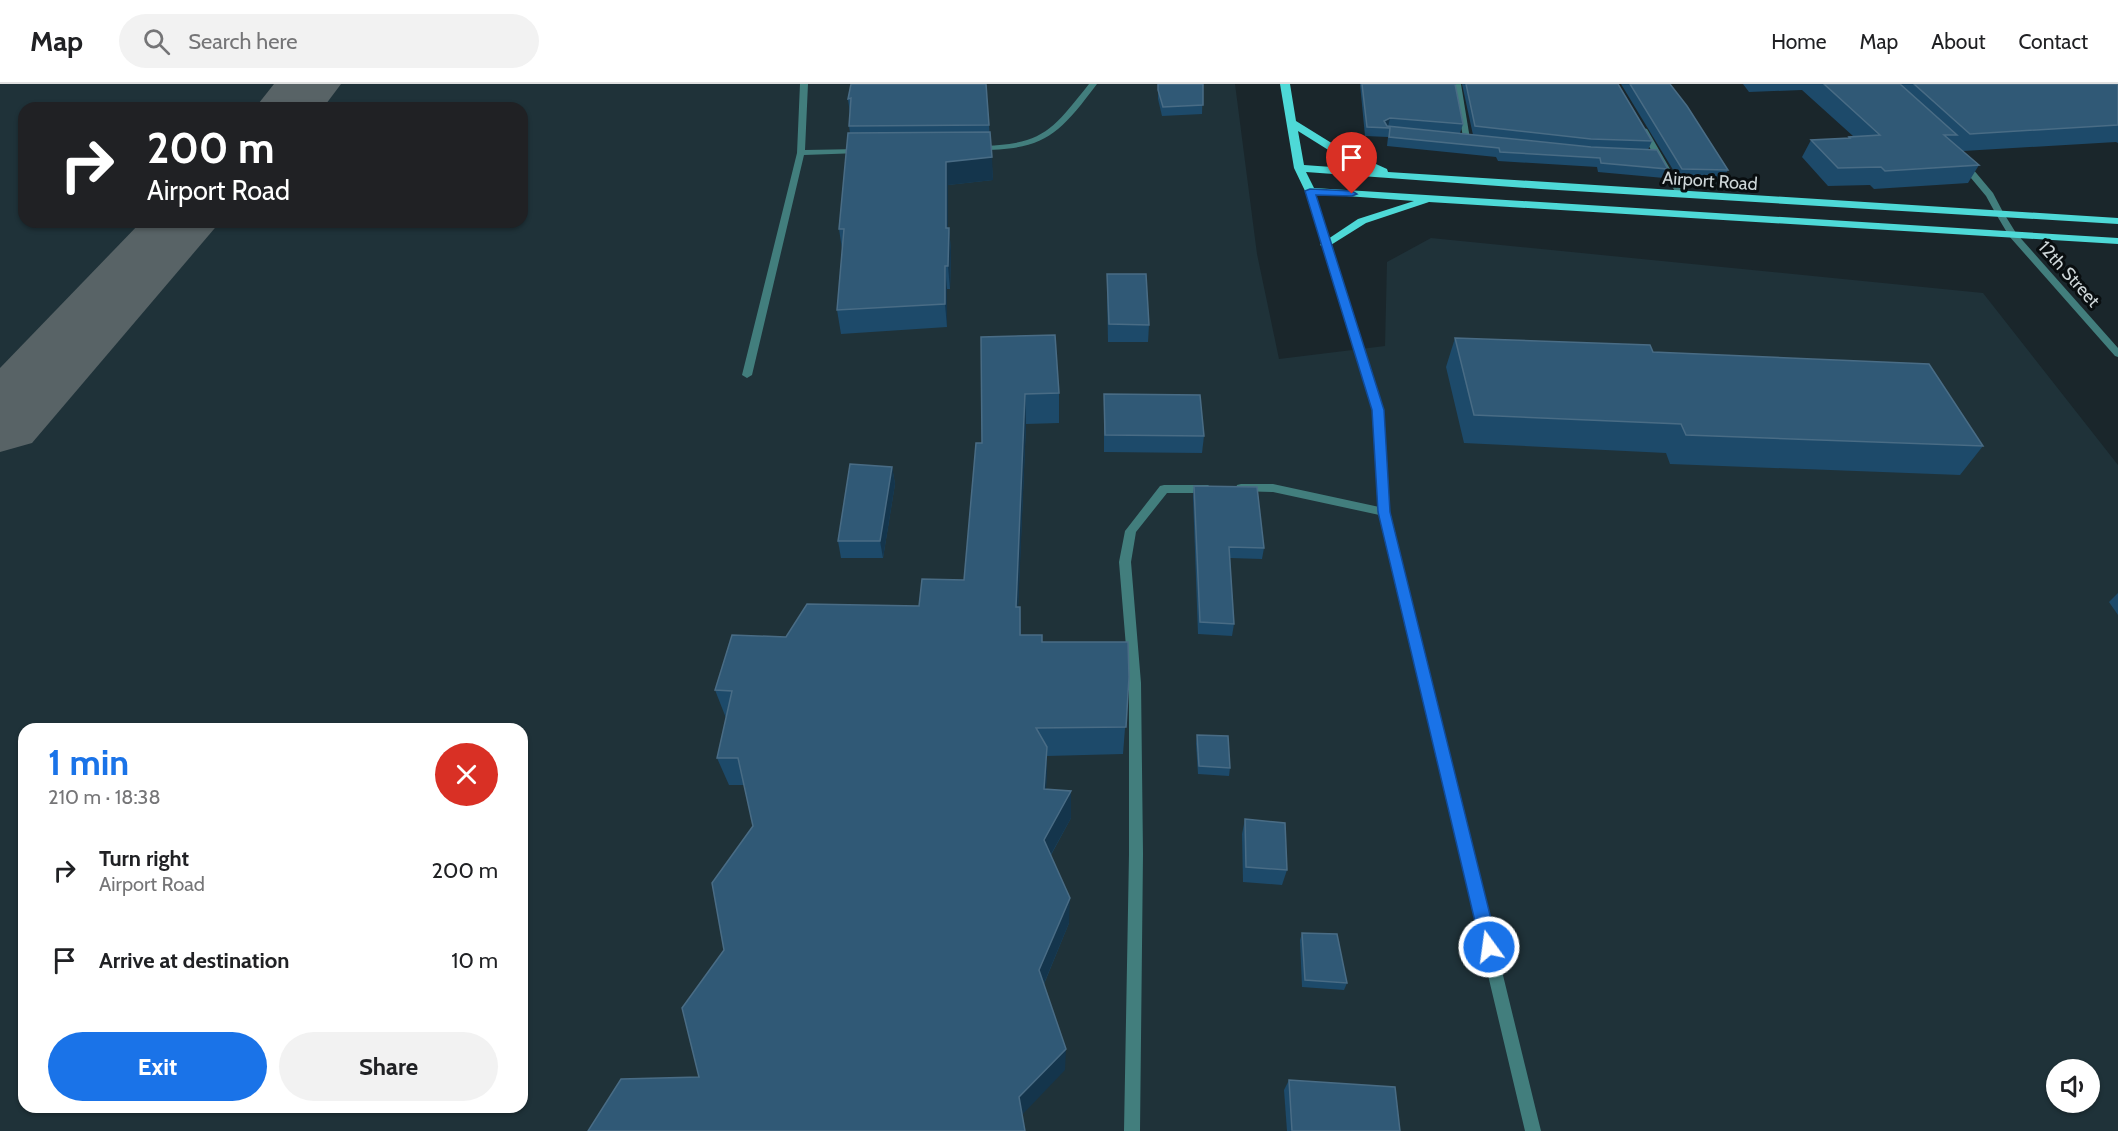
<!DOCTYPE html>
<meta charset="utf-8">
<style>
body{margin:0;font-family:Cabin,sans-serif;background:#f2f2f2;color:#202124;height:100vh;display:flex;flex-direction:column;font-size:22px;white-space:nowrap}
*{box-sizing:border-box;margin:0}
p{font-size:20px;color:#757577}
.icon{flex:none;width:33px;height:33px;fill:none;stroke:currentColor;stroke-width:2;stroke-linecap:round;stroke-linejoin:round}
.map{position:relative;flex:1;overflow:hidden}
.drawer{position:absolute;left:18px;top:639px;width:510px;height:390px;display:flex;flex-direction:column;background:#fff;border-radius:18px;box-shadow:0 2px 4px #0004}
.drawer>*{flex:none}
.top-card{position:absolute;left:18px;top:18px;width:510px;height:126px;border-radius:18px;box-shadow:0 2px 4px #0004;background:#202124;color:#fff;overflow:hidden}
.tools{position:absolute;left:2046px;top:975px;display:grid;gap:12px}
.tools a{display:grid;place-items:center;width:54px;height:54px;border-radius:50%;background:#fff;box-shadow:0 2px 4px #0004;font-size:30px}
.pin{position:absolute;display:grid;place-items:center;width:51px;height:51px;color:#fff;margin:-62px -26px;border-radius:50% 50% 50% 0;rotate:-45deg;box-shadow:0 0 6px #0007}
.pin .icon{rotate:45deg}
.me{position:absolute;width:66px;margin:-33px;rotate:346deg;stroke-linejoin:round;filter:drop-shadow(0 0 4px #0008)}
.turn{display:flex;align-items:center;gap:21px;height:126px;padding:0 30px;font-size:27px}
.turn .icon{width:78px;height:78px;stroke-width:2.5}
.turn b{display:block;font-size:42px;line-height:51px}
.round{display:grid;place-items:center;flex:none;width:63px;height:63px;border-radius:32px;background:#f2f2f2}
.headline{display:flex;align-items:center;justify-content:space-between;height:102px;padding:0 30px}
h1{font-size:36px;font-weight:700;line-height:45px;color:#1a73e8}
.button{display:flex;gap:12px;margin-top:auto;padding:12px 30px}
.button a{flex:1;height:69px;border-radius:36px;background:#1a73e8;color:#fff;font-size:24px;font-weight:700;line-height:69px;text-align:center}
.button a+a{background:#f2f2f2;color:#202124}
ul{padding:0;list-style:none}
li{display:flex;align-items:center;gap:18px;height:90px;padding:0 30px}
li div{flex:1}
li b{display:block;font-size:22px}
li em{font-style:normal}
header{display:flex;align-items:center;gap:36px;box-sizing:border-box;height:84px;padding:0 30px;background:#fff;border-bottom:2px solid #e0e0e0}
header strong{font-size:28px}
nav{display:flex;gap:33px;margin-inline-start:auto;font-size:21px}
.search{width:420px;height:54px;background:#f2f2f2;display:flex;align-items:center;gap:15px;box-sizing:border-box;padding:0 21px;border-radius:33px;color:#757577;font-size:22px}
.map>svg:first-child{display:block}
.built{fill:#1f3239;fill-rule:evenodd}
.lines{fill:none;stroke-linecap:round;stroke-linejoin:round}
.taxiway{fill:#586366;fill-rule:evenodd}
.service{fill:#427e7d;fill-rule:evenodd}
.minor{fill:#427e7d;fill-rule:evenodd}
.tertiary{fill:#427e7d;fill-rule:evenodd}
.primary{fill:#4ed9d7;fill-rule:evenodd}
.wall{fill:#1d4a6a}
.shaded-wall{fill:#14354c}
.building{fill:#305976;stroke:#496c85;stroke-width:1.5}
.route{fill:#1a73e8;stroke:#114b97;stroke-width:1.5}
.labels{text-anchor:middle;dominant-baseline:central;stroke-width:6;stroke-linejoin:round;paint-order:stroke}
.far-street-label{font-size:18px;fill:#ced6d8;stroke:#090e10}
</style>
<header>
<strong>Map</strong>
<div class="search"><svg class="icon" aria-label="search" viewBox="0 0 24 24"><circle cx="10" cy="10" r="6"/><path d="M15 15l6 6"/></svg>Search here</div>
<nav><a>Home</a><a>Map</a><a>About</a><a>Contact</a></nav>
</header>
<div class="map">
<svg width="2118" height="1047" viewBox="0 0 2118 1047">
<rect width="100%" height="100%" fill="#1a262b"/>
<path class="built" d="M0 0H1235L1257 170 1279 275 1385 262 1387 178 1431 154 1983 209 2118 381V1047H0ZM24 24H522V138H24ZM24 645H522V1023H24ZM2056 986H2090V1018H2056Z"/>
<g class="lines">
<g class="taxiway">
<polygon points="274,0 341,0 323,24 255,24"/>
<polygon points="141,138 220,138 32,359 0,368 0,284"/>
</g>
<g class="service">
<polygon points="800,0 808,0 805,66 860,65 864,67 860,69 804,71 752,291 747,294 742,291 797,69"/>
<path d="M1089 0H1097C1057 53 1044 66 976 66L972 64 976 62C1042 61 1050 49 1089 0Z"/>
<polygon points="1241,400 1273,400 1384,424 1390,428 1384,432 1273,408 1237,407 1236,404 1237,401"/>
<polygon points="1164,401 1208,401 1213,405 1208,409 1167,409 1136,448 1131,478 1141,599 1143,770 1140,1047 1124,1047 1129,770 1129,599 1119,478 1125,447 1160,402"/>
</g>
<g class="minor">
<polygon points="1453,0 1461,0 1470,55 1463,53"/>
<polygon points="1640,43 1647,45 1685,111 1684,113 1677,111 1639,45"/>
<polygon points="1961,78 1967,78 1993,109 2004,130 2003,132 1997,132 1986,112 1961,82"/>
<polygon points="1310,104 1314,107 1383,326 1390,428 1541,1047 1525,1047 1378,428 1373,326 1306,107"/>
</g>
<polygon class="tertiary" points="2000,127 2003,128 2016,149 2118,264 2118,273 2115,272 2009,152 1996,130"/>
<path class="primary" d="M1280 0H1290L1296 37 1338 63 1387 85 1388 88 2118 134V140L1541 105 1306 88 1314 104 2118 154V160L1429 118 1366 139 1326 164 1320 161 1322 159 1358 135 1414 117 1306 109 1294 84ZM1298 47 1330 67 1373 86 1304 81Z"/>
</g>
<g class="wall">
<polygon points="986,0 993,96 948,101 948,144 949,144 951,167 950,205 947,205 947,243 841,250 837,226 842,165 839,145 850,49 849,42 850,30 848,15"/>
<polygon points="1158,0 1203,0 1202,30 1162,32 1158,15"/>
<polygon points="1360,0 1455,0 1463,40 1460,49 1473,51 1462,0 1618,0 1652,57 1648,66 1668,85 1664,94 1598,88 1597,83 1498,77 1496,73 1387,62 1388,53 1365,52"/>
<polygon points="1621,0 1670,0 1728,86 1723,95 1678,94"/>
<polygon points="1743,0 2118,0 2118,59 2116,58 1963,67 1979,81 1968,99 1874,105 1870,101 1828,102 1802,73 1811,56 1848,54 1849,53 1853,52 1802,6 1749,8"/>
<polygon points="1107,190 1149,241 1148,258 1108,258 1107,207"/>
<polygon points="981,253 1059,309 1059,339 1026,340 1018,523 1020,523 1021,551 1042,551 1042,558 1129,593 1123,670 1047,672 1046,705 1071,707 1071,734 1051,771 1069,839 1044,900 1065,986 699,993 724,866 753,742 744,701 729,701 717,674 726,634 715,606 786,553 919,522 964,496 982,359"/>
<polygon points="1455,254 1653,268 1983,362 1960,391 1670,380 1666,369 1464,359 1446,283"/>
<polygon points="1104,310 1204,352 1202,369 1104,368"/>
<polygon points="892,383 895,400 883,474 841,474 838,457"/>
<polygon points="1194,402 1264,464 1262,475 1230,474 1234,540 1232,552 1198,550 1193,413"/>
<polygon points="2118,509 2118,531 2109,518"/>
<polygon points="1197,651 1230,684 1229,692 1198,690 1196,660"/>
<polygon points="1245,735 1287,786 1282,801 1243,798 1242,750"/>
<polygon points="1302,849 1347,899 1344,906 1302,903 1300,856"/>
<polygon points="1289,996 1400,1047 1287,1047 1284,1006"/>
</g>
<g class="shaded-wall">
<polygon points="1390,34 1388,43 1386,44 1384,37"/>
<polygon points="992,73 993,96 948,101 948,167 946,144 946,78"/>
<polygon points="949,144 951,167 950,205 948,182"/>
<polygon points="945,182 947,205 947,243 945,220"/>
<polygon points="1025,310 1026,340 1017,552 1016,523"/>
<polygon points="892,383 895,400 883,474 880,457"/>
<polygon points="1047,663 1047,690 1044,732 1044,705"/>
<polygon points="1071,707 1071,734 1045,781 1044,756"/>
<polygon points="1070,814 1069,839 1040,909 1039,886"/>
<polygon points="1066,965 1065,986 1021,1032 1019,1013"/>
</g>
<g class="building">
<polygon points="851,0 986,0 989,41 849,42 851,14 848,15"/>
<polygon points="1158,0 1203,0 1203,21 1163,23 1158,6"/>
<polygon points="1362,0 1455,0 1463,40 1390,34 1384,37 1387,42 1591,63 1657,66 1668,85 1601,79 1600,74 1500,68 1499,64 1389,53 1390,44 1367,43"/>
<polygon points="1466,0 1618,0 1652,57 1591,55 1475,42"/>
<polygon points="1630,0 1670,0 1687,22 1728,86 1682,85"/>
<polygon points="1824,0 1900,0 1957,51 1944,51 1979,81 1885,87 1881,83 1838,84 1811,56 1850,54 1849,53 1880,51"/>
<polygon points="1914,0 2118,0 2118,41 1970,50"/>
<polygon points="990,48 992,73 946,78 946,144 949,144 948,182 945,182 945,220 837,226 844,145 839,145 848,49"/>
<polygon points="1107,190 1146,190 1149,241 1109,240"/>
<polygon points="1055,251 1059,309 1025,310 1016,523 1020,523 1020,551 1042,551 1042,558 1128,558 1129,593 1126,643 1036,644 1047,663 1044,705 1071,707 1044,756 1070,814 1039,886 1066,965 1019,1013 1025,1047 588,1047 621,995 699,993 682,924 724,866 712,799 753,742 738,674 717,674 732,607 715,606 732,551 786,553 807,520 919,522 922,495 964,496 976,359 982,359 981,253"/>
<polygon points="1455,254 1650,261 1653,268 1929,280 1983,362 1686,351 1681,340 1474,331"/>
<polygon points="1104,310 1200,311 1204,352 1105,351"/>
<polygon points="850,380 892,383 880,457 838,457"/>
<polygon points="1194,402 1257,403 1264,464 1229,463 1234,540 1200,538"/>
<polygon points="1197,651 1228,652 1230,684 1199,682"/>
<polygon points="1245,735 1285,739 1287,786 1246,783"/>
<polygon points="1302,849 1337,850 1347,899 1305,896"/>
<polygon points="1289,996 1395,1003 1400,1047 1292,1047"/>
</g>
<polygon class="route" points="1310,105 1352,107 1357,110 1352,112 1316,111 1384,326 1390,428 1498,863 1495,869 1489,871 1483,869 1481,863 1378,428 1372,326 1305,107"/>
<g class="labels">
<g class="far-street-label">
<text transform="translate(1710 97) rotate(4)">Airport Road</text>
<text transform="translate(2069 190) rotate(48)">12th Street</text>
</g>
</g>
</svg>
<div class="tools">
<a><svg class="icon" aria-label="sound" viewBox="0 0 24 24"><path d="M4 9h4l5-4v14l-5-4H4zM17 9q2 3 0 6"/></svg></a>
</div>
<div class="pin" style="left:1352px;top:110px;background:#d93025"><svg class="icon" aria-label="arrive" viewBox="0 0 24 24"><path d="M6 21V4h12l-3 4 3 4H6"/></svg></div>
<svg class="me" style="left:1489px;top:863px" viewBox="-20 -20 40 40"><circle r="17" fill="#1a73e8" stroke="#fff" stroke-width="3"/><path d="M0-11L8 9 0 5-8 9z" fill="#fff"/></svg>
<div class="top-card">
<div class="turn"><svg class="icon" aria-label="right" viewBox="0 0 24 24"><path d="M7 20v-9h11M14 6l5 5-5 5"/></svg><div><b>200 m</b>Airport Road</div></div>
</div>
<section class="drawer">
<div class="headline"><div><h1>1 min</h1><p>210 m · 18:38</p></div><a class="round" style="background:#d93025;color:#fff"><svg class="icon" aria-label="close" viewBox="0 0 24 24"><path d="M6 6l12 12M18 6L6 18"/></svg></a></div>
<ul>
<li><svg class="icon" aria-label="right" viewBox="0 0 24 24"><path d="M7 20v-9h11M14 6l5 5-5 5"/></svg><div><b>Turn right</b><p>Airport Road</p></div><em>200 m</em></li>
<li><svg class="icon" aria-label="arrive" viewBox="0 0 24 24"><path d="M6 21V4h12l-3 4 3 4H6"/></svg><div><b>Arrive at destination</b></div><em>10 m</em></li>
</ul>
<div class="button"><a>Exit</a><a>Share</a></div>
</section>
</div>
